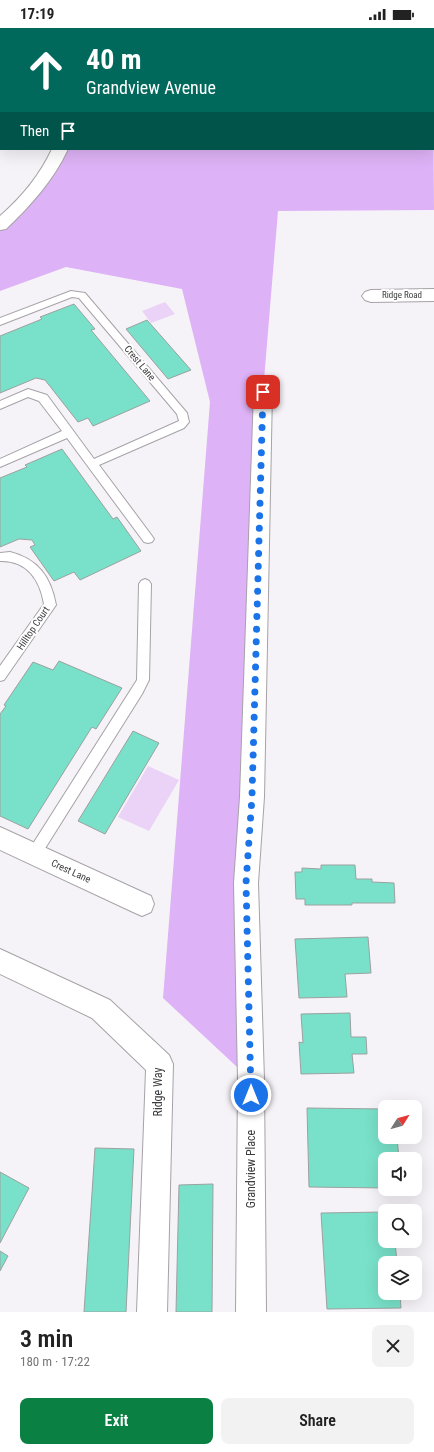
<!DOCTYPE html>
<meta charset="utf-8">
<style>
body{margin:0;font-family:"Roboto Condensed",sans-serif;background:#f2f2f2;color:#222;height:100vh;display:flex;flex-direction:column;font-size:15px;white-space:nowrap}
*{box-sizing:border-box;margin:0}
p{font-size:13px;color:#767676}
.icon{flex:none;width:22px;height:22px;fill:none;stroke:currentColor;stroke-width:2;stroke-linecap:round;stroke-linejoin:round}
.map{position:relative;height:1284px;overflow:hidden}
.sheet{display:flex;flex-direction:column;background:#fff;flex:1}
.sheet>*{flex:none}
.hud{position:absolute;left:0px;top:0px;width:434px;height:122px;box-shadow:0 4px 16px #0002;background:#00695c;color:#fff;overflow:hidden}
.needle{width:26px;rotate:53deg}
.buttons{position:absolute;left:378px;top:1072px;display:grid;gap:8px}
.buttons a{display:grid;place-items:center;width:44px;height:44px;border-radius:8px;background:#fff;box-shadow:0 4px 16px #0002;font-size:20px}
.pin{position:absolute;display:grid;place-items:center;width:34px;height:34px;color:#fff;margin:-17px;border-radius:8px;box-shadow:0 2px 6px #0006}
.me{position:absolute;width:44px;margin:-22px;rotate:0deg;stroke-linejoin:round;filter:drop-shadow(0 0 3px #0008)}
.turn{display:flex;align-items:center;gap:14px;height:84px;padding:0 20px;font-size:18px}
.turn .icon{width:52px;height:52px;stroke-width:2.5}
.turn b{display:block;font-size:28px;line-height:34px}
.then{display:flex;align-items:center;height:38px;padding:0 20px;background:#0003;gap:8px;font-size:15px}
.round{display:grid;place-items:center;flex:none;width:42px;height:42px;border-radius:8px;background:#f2f2f2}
.overview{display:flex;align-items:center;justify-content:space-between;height:68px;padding:0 20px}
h1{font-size:24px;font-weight:600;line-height:30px}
.primary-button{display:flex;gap:8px;margin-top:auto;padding:8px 20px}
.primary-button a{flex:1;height:46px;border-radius:8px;background:#0b8043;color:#fff;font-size:16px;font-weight:600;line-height:46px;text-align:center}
.primary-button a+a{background:#f2f2f2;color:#222}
.status{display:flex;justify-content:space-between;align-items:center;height:28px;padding:0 20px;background:#fff;direction:ltr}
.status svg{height:11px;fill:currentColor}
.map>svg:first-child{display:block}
.green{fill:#ead3f7}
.forest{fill:#deb2f6}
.building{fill:#79e1c9;stroke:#9ba19f}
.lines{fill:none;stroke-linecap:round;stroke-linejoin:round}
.lane-casing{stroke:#a6a2a7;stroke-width:2}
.street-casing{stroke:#a6a2a7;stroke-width:2}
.highway-casing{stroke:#aa8cba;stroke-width:24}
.lane{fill:#fff;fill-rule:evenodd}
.street{fill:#fff;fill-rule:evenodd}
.highway{stroke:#e5b8fe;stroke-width:22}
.route{stroke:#1a73e8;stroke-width:7;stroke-dasharray:0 12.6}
.labels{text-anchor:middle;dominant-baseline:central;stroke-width:4;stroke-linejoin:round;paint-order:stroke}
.far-street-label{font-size:9px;fill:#3c3b3d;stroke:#fff}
.street-label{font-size:10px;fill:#3c3b3d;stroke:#fff}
.near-street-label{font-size:12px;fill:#3c3b3d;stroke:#fff}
</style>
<div class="status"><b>17:19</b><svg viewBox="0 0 49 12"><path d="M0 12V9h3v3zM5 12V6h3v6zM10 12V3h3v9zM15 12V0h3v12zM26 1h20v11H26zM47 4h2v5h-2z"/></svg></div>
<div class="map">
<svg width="434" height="1284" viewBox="0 0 434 1284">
<rect width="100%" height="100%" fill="#f6f3f8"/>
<g class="green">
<polygon points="165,274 175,286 151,295 142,283"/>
<polygon points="148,738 179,752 149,803 118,789"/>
</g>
<polygon class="forest" points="433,35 434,182 278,183 263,364 251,1052 163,970 210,374 182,261 66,239 0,263 0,197 60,121 433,121"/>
<g class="building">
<polygon points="74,276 95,301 91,302 150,373 93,398 88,390 78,394 45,352 36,350 0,365 0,308 42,291 40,289"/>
<polygon points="147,292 191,342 168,351 126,301"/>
<polygon points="62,421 113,491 117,489 141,523 80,552 74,544 54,553 30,519 35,517 32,512 19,511 0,519 0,450 27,439 25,437"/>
<polygon points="59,633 122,660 96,701 92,699 28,801 0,788 0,686 6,678 4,677 33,634 53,642"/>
<polygon points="133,703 159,715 105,806 78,793"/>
<polygon points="321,837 355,837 356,851 372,851 372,854 394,855 395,875 352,875 352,877 305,877 305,871 296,871 295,844 302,844 302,840 321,841"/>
<polygon points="368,909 371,945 345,946 347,969 299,970 295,911"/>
<polygon points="350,985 351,1009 366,1009 367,1026 352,1026 354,1045 301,1046 299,1014 303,1015 301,986"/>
<polygon points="307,1080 385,1081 385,1109 397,1109 399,1131 385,1131 385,1160 309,1159"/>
<polygon points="95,1120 134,1121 126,1284 84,1284"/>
<polygon points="0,1144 29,1160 0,1215"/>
<polygon points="213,1156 212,1284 176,1284 179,1157"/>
<polygon points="385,1184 385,1213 395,1213 397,1235 385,1235 385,1265 400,1265 401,1280 327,1281 321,1185"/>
<polygon points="0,1223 8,1228 0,1243"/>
</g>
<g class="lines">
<defs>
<g id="lane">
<rect x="17" y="0" width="8" height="1"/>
<rect x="135" y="0" width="8" height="1"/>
<rect x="240" y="0" width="8" height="1"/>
<polygon points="71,263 85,265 187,385 189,394 184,400 99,437 152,508 154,511 152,514 148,515 144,514 67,410 0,439 0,431 62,403 39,373 28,369 0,381 0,373 28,361 47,367 94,431 179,393 177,386 79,270 72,269 0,297 0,290"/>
<path d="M10 524C38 531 51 549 56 577L4 652 0 653V638L44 576C40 552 27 532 0 533V525Z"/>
<polygon points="145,551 149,553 151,556 149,652 142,666 39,830 34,832 29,830 27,826 29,822 137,652 139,556 141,553"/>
</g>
<g id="street">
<path d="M52 121H68C53 153 31 177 6 201L0 202V188C22 169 40 147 52 121Z"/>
<polygon points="434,261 434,273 371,274 365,272 362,268 365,264 371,262"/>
<polygon points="263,357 270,359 272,364 264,769 258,855 264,1052 266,1284 236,1284 238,1052 234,855 240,769 254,364 256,359"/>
<polygon points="0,799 151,868 154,876 151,884 142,888 133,884 0,822"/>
<polygon points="0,921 110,972 169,1027 173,1036 167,1284 137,1284 146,1042 92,990 0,946"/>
</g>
<polyline id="highway" points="96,1 97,0"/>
</defs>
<use href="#lane" class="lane-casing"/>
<use href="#street" class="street-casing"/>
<use href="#highway" class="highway-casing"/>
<use href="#lane" class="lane"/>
<use href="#street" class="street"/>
<use href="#highway" class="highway"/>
</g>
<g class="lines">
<polyline class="route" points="251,1067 246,855 252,769 263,364"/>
</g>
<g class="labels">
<g class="far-street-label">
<text x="402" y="267">Ridge Road</text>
</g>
<g class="street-label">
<text transform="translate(140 335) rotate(50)">Crest Lane</text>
<text transform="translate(33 600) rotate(-56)">Hilltop Court</text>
<text transform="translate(71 843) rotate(25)">Crest Lane</text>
</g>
<g class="near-street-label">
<text transform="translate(158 1064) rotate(-90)">Ridge Way</text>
<text transform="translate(251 1141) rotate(-90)">Grandview Place</text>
</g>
</g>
</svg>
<div class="buttons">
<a><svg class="needle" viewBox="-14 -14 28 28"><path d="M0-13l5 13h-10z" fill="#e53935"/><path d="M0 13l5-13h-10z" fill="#767676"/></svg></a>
<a><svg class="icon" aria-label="sound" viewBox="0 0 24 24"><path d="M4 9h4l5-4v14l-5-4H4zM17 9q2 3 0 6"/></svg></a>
<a><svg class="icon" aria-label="search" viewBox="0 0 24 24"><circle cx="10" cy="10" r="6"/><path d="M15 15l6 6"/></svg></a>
<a><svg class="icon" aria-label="layers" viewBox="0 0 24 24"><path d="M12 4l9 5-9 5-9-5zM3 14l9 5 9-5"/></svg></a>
</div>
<div class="pin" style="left:263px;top:364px;background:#d93025"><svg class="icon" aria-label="arrive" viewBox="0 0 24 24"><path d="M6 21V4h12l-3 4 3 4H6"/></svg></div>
<svg class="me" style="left:251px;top:1067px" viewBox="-20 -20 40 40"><circle r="17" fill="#1a73e8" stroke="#fff" stroke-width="3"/><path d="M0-11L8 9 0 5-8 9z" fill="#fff"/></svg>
<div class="hud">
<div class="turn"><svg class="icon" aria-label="ahead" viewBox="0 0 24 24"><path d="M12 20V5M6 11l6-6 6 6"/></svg><div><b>40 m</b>Grandview Avenue</div></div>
<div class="then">Then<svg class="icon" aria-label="arrive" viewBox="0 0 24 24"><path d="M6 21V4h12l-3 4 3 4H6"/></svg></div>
</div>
</div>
<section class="sheet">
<div class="overview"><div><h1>3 min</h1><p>180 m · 17:22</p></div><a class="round"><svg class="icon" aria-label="close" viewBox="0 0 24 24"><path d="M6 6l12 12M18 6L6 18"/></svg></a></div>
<div class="primary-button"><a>Exit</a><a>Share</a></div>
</section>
